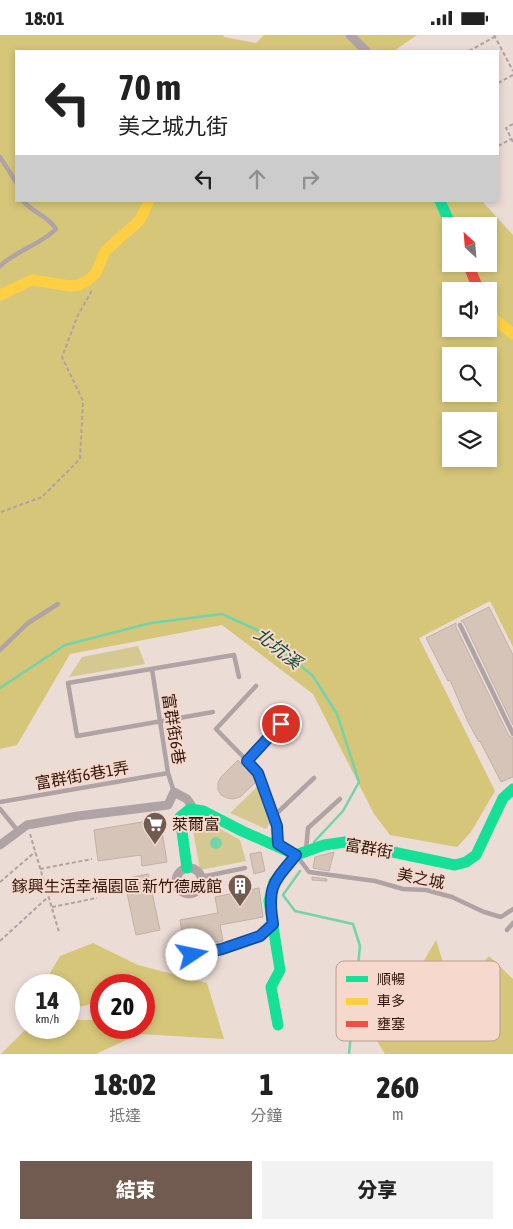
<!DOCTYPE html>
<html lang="zh-TW">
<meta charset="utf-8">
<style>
body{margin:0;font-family:"Asap Condensed","Noto Sans TC",sans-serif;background:#f2f2f2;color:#222;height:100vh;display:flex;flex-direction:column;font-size:19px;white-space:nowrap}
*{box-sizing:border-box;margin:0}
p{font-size:16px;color:#767676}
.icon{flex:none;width:28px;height:28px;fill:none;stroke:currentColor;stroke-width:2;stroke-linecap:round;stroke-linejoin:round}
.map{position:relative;height:1019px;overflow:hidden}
.sheet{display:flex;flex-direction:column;background:#fff;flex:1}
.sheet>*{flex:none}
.banner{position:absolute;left:15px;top:15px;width:484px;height:152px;border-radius:0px;box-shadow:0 2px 8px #0003;background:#fff;color:#222;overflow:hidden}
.needle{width:32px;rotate:334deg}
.fabs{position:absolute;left:442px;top:182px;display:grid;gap:10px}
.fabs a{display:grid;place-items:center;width:55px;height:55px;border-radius:0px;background:#fff;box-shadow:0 2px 8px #0003;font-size:25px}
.speed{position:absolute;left:15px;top:939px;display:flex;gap:10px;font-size:25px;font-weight:700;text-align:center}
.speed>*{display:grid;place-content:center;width:65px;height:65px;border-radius:50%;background:#fff;box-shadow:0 2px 8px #0003;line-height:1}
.speed small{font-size:12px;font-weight:400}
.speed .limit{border:8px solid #d22;background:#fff;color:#111}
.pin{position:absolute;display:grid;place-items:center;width:42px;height:42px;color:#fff;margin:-21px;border:2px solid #fff;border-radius:50%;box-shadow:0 1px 5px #0007}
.me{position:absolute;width:55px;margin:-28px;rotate:79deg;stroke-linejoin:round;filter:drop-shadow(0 0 4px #0008)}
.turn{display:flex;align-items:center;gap:18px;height:105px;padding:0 20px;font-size:22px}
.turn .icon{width:65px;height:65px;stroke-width:2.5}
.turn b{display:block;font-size:35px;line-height:42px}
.lanes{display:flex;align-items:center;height:48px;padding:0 20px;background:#0003;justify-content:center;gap:25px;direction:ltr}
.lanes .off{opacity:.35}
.eta{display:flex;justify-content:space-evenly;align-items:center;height:85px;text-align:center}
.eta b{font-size:30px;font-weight:800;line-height:35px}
.primary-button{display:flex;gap:10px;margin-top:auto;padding:10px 20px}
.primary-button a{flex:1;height:58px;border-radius:0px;background:#715b51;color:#fff;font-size:20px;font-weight:800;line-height:58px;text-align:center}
.primary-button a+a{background:#f2f2f2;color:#222}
.status{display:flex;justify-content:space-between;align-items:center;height:35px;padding:0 25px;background:#fff;direction:ltr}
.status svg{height:14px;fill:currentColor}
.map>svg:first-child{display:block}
.green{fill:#d5c891}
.forest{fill:#d5c67a;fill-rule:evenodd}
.water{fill:#73d3aa}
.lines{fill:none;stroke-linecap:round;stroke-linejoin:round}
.stream{stroke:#73d3aa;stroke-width:2.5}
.building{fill:#d7c4b8;stroke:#c2b0a3}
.path{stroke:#afa3a3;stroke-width:2;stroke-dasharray:4 2.5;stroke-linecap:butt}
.lane{stroke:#afa3a6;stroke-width:4.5}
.street{stroke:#afa3a6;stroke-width:9}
.fast{stroke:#16e098;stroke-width:11}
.slow{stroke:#ffcf43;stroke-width:11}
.jam{stroke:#f24e42;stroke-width:11}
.route-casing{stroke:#114b97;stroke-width:12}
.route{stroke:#1a73e8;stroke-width:9}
.labels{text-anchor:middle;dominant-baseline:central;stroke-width:4;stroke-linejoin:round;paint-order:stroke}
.street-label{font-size:16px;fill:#2f150a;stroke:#f6d8cc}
.poi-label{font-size:16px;fill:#2f150a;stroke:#f6d8cc;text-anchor:start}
.water-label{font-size:18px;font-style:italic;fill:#0e4932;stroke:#f6d8cc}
.key{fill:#f6d8cc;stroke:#ba9e92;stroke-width:1}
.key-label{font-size:14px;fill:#2f150a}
</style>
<div class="status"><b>18:01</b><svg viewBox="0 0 49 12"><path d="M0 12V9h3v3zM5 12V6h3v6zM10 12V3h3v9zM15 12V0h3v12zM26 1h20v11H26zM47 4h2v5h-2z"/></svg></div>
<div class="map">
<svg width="513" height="1019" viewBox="0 0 513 1019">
<rect width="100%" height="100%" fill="#ecdcd6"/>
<g class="green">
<polygon points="138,611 145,629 69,642 82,622"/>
<polygon points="258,751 272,785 266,794 230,778"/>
<polygon points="215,791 240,805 246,826 200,835 193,795"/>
</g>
<g class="forest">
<path d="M0 0H223L224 2 256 8 264 0H417L394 16H16V166H482L513 200V612L490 566 419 603 495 756 471 797 457 812 390 800 374 779 313 659 222 590 70 619 17 710 0 714ZM451 191H489V229H451ZM451 256H489V294H451ZM451 321H489V359H451ZM451 386H489V424H451Z"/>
<polygon points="436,905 447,940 462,950 489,921 513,944 513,1019 385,1019 374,1001 418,936"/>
<polygon points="93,908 138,930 207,948 224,1004 139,999 96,1019 1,1019 27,993 69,992 69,985 101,985 101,992 144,992 144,950 101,950 101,966 69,975 69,950 43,950 60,921"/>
</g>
<circle class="water" cx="216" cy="808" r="6"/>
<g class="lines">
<g class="stream">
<polyline points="0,653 65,610 151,588 222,579 259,596 313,641 337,679 359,747 343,776 314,807"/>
<polyline points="300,836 283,860 295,876 353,889 360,911 349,1019"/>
</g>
</g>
<g class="building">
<polygon points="489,572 513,620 513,690 464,588 461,586"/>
<polygon points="456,588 456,592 509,701 513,703 513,742 501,747 480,706 479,707 468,687 450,645 448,646 426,603"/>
<polygon points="238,725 257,746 240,762 233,764 227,763 221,760 218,755 218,748 221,742"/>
<polygon points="160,784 167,827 142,831 141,820 98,826 94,795"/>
<polygon points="261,817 265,836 254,839 250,819"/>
<polygon points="334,817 329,836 313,833 315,822"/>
<polygon points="148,839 160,895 136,900 124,844"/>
<polygon points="312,842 327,844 327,846 312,845"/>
<polygon points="259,853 263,882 220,890 223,906 185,913 180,885 218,878 215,862"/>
</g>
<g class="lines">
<g class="path">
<polyline points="494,0 513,36"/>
<polyline points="469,16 498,0"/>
<polyline points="498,48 513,40"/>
<polyline points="513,89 506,93 513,107"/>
<polyline points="498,111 511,104"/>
<polyline points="1,477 42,462 80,424 83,366 62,322 78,280 91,257 91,255"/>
<polyline points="30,799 59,897"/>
<polyline points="40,834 92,824"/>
<polyline points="0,847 35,817"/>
<polyline points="52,872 97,863"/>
<polyline points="0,906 48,862"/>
</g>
<g class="lane">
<polyline points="0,122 16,147"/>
<path d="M0 231C17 215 40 210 56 194 47 180 33 178 23 166"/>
<polyline points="460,590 513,699"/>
<polyline points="0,615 28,588 58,569"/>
<polyline points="152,634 168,738 174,757"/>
<polyline points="256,651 216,694 259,738 277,791 278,809"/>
<polyline points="213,677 77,701 68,648 234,620 239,642"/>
<polyline points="247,726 281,689"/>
<polyline points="0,767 168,738"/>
<polyline points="0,774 18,796"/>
<polyline points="274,781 314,743"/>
<polyline points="306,815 308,793 340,764"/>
<polyline points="297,821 309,837 375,846 403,854 426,855 452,862 484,877 501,882 513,874"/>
<polyline points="201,842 245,833"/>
<polyline points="507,895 513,888"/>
<polyline points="177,923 222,914 260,901 270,892"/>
</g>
<g class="street">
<polyline points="350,0 366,16"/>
<polyline points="0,810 27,790 78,781 168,770 174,757 187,764 193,773"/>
<circle cx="189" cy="846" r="13"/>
</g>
<g class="fast">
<polyline points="440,166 451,191"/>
<polyline points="187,833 180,782 190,774 203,776 242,796 296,820 324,810 345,807 455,830 466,827 476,820 503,763 513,754"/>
<polyline points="278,990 271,952 280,935 269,866 274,847 296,820"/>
</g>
<g class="slow">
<polyline points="0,260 32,245 70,251 79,250 87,246 96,238 105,216 140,185 149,166"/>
<polyline points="489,275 494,284 513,299"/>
</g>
<polyline class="jam" points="468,229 479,256"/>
</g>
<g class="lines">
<defs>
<path id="route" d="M192 920 222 914 260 901 273 889C267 851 273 848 296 820L278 809 277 791 258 738 247 726 281 689"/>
</defs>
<use href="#route" class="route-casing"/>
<use href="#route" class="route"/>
</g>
<defs>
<symbol id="supermarket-pin" viewBox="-11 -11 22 30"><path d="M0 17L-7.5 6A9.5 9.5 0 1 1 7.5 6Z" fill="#715b51" stroke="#f6d8cc"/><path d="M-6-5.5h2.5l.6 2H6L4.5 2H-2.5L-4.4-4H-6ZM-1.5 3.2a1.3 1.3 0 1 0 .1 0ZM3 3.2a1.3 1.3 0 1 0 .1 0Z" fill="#fff"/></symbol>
<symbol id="building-pin" viewBox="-11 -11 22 30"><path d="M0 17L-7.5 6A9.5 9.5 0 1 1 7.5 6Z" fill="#715b51" stroke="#f6d8cc"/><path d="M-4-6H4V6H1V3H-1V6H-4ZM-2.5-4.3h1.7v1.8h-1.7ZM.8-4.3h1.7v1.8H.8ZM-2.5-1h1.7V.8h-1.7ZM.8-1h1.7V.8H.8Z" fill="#fff"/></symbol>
</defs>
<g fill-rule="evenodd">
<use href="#supermarket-pin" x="141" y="775" width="28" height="38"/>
<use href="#building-pin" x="226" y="837" width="28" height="38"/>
</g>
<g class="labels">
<g class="street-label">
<text transform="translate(174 694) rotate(81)">富群街6巷</text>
<text transform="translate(82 740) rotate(-10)">富群街6巷1弄</text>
<text transform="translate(369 813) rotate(10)">富群街</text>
<text transform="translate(421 843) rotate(11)">美之城</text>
</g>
<g class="poi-label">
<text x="172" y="789">萊爾富</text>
<text x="222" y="851" text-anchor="end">鎵興生活幸福園區 新竹德威館</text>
</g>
<g class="water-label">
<text transform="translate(278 613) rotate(38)">北坑溪</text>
</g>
</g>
<rect x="336" y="926" width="164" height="80" rx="8" class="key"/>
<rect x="346" y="941" width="22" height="6" fill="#16e098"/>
<rect x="346" y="963" width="22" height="7" fill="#ffcf43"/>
<rect x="346" y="986" width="22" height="6" fill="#f24e42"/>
<g class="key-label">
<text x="377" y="949">順暢</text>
<text x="377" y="971">車多</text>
<text x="377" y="994">壅塞</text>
</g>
</svg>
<div class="fabs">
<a><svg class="needle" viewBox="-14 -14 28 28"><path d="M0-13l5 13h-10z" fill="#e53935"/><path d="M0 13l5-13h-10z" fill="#767676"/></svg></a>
<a><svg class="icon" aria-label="sound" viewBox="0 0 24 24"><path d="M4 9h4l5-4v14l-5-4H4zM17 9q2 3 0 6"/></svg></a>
<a><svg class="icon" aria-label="search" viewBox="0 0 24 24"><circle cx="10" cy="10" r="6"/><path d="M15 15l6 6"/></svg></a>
<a><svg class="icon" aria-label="layers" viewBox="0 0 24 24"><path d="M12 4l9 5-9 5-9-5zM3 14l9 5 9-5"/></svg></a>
</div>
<div class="speed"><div>14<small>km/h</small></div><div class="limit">20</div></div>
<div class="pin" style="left:281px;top:689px;background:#d93025"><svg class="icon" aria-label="arrive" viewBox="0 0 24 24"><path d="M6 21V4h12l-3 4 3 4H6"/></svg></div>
<svg class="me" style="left:192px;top:920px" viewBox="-20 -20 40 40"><circle r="19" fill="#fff"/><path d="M0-13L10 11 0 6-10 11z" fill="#1a73e8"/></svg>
<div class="banner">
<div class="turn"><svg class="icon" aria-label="left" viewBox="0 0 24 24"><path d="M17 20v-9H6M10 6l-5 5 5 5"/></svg><div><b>70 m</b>美之城九街</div></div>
<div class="lanes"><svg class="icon" aria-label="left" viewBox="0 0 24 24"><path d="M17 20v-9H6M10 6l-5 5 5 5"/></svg><svg class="icon off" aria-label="ahead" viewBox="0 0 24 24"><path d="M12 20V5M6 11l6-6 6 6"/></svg><svg class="icon off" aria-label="right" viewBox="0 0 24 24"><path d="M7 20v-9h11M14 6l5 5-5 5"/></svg></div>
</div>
</div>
<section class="sheet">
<div class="eta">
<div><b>18:02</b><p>抵達</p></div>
<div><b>1</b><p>分鐘</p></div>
<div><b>260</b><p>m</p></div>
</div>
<div class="primary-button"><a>結束</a><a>分享</a></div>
</section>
